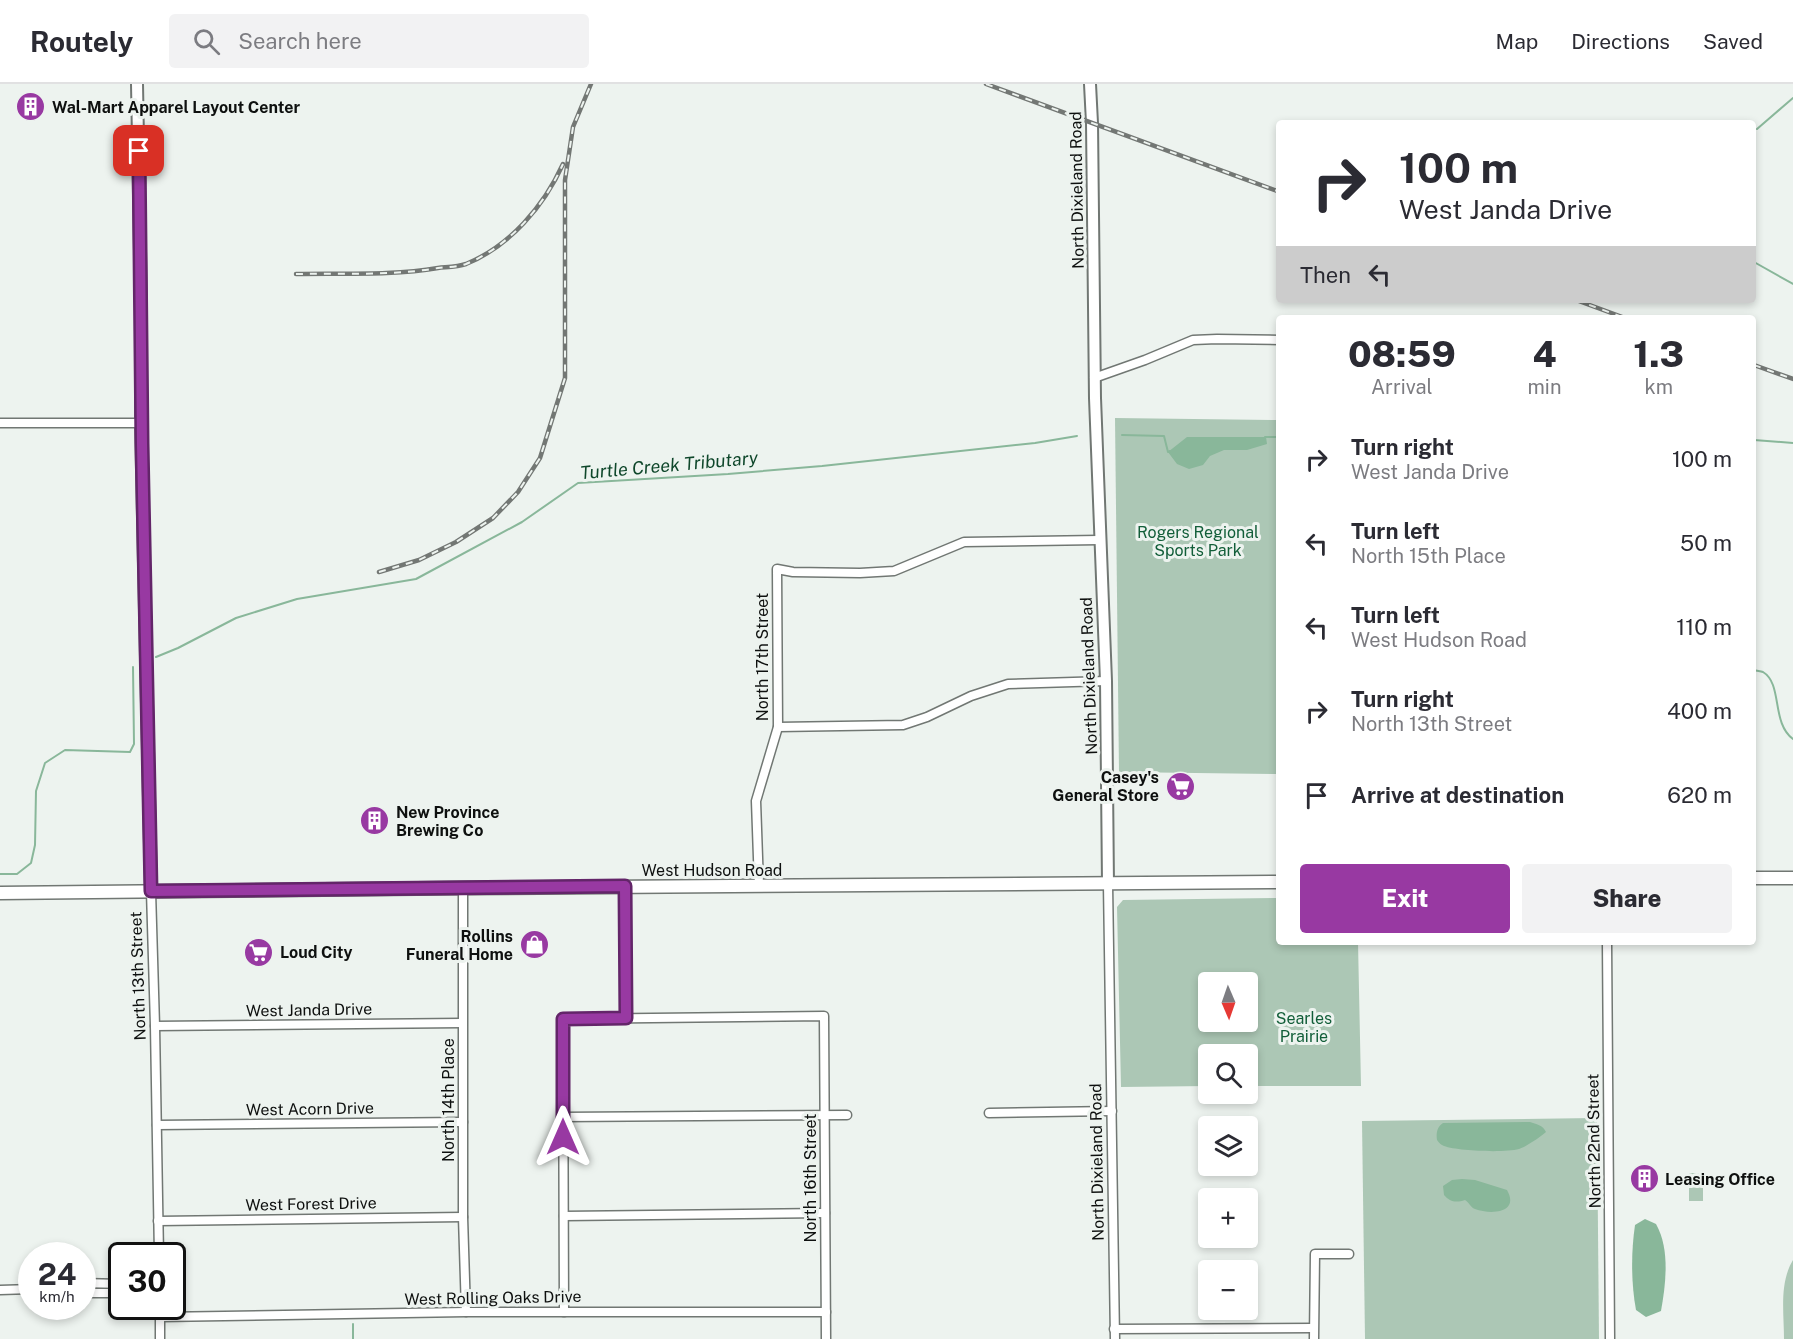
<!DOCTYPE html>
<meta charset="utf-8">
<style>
body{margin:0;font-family:"Public Sans",sans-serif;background:#f2f2f3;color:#2b2b33;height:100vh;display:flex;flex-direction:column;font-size:22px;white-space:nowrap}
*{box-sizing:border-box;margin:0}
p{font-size:20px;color:#7c7c81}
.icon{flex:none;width:33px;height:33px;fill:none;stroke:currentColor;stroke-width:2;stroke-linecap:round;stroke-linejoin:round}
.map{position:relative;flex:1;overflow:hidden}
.details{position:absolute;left:1276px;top:231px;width:480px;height:630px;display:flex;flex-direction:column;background:#fff;border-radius:6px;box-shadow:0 3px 9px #0003}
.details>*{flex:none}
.banner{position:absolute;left:1276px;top:36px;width:480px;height:183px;border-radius:6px;box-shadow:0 3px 9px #0003;background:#fff;color:#2b2b33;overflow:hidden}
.needle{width:39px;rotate:178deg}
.tools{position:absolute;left:1198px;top:888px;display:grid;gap:12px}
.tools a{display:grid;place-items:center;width:60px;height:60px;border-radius:6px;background:#fff;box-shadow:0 3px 9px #0003;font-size:30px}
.speed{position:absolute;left:18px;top:1158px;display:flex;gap:12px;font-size:30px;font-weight:700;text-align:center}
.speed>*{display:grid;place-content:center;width:78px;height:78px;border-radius:50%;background:#fff;box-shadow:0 3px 9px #0003;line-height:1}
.speed small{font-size:15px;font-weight:400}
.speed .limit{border:3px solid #111;border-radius:9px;background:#fff;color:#111}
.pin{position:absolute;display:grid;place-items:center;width:51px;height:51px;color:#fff;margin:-26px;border-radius:12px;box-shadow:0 3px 9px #0006}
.me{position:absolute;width:66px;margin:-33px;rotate:0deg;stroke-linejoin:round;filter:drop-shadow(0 0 4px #0008)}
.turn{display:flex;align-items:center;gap:21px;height:126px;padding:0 24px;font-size:27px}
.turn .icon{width:78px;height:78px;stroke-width:2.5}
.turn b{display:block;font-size:42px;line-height:51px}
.then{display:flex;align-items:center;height:57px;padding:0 24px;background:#0003;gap:12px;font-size:22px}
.eta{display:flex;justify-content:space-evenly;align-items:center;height:102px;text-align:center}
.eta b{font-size:36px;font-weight:800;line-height:42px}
.button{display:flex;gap:12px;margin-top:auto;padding:12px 24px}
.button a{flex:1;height:69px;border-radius:6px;background:#9839a2;color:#fff;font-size:24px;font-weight:800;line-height:69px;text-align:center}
.button a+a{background:#f2f2f3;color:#2b2b33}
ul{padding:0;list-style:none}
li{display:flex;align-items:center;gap:18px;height:84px;padding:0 24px}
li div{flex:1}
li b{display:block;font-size:22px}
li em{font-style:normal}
header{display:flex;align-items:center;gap:36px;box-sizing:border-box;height:84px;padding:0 30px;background:#fff;border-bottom:2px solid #e1e1e2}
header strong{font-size:28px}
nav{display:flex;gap:33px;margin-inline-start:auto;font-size:21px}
.search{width:420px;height:54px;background:#f2f2f3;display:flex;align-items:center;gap:15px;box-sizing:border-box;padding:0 21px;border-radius:6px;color:#7c7c81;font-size:22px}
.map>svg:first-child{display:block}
.green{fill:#acc7b5;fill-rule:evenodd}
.water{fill:#89b79a}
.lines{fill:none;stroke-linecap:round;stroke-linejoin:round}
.stream{stroke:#89b79a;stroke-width:2}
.minor-casing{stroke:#717773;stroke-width:11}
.major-casing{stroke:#717773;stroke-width:14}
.highway-casing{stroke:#717773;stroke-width:15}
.minor{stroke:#fff;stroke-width:8}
.major{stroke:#fff;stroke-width:10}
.highway{stroke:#fff;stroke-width:12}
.rail-casing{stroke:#737774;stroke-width:4.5}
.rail{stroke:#edf3ef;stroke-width:2;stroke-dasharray:7;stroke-linecap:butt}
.route-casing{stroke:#632569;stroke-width:15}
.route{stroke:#9839a2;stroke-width:10}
.labels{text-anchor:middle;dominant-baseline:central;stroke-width:6;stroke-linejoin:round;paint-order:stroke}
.poi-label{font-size:16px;font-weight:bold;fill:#0e100f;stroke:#edf3ef;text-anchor:start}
.street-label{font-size:16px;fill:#0e100f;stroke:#edf3ef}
.park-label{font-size:16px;fill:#125e39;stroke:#edf3ef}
.water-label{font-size:18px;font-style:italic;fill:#0f472b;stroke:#edf3ef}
</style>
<header>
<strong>Routely</strong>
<div class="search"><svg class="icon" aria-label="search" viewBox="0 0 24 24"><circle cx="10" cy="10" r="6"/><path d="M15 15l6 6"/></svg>Search here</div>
<nav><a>Map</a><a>Directions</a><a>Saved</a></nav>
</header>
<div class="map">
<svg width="1793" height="1255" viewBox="0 0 1793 1255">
<rect width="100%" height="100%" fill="#edf3ef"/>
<g class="green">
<polygon points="1115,334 1279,336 1279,690 1119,688"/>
<path d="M1279 814 1280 858H1358L1361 1002H1248V970H1209V1002L1121 1003 1117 823 1123 816ZM1209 898H1248V938H1209Z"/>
<polygon points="1594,1034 1597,1038 1599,1255 1365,1255 1362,1037"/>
<rect x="1689" y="1089" width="14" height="28"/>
<path d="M1793 1176V1255H1784C1784 1229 1779 1199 1793 1176Z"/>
</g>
<g class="water">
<polygon points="1187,353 1266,353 1267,360 1247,366 1224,366 1210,372 1203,381 1189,385 1177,380 1168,368"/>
<path d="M1530 1038C1536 1040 1543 1041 1546 1048 1542 1052 1524 1064 1519 1065 1504 1069 1458 1067 1444 1062 1441 1061 1439 1059 1437 1056 1436 1049 1437 1043 1443 1039Z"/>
<path d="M1462 1095 1475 1096 1507 1106C1520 1129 1491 1131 1475 1125 1470 1123 1470 1119 1465 1116 1456 1119 1450 1118 1444 1111L1443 1102 1452 1096Z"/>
<path d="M1645 1135 1656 1140C1670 1165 1666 1199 1661 1227L1646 1233 1636 1226C1631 1199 1631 1168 1635 1141Z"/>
</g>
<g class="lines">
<g class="stream">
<polyline points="1757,45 1793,14"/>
<polyline points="1754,178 1793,200"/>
<polyline points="1122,351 1164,352 1168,368 1170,367"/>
<polyline points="1265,353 1280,353"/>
<polyline points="1754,356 1793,359"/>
<polyline points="156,573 178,564 236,534 297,515 416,495 522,438 578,399 728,390 822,382 1035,359 1077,352"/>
<path d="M1754 586C1757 587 1760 587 1763 588 1783 600 1771 639 1793 655"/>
<polyline points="0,790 17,790 31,779 35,761 36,707 45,679 65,666 130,668 134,660 133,583"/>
<polyline points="353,1240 353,1255"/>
</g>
<defs>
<g id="minor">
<polyline points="1094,294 1145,276 1193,256 1217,255 1280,256"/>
<polyline points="0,339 141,339"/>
<polyline points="778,643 903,641 927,633 971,612 1008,600 1106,597"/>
<polyline points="1108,800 1115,1255"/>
<polyline points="625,802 626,934"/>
<polyline points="759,802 756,717 778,643 777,485 793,488 860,489 894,487 964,458 1099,456"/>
<polyline points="463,804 463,1133 466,1228"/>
<polyline points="151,807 155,942 159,1172"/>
<polyline points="1607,858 1610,1255"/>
<polyline points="155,942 462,939"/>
<polyline points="989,1029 1112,1027"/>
<polyline points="563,1033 847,1031"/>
<polyline points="157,1041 463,1038"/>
<polyline points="564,1132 825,1129"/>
<polyline points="158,1137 463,1133"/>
<polyline points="82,1199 122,1200"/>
<polyline points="0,1206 32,1205"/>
<polyline points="82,1209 114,1209 122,1206"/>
<polyline points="160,1222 160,1255"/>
<polyline points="564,1228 563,935 824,932 826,1255"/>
<polyline points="160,1233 466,1228 826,1228"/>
<polyline points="1114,1245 1313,1244"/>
<polyline points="1314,1255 1315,1170 1349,1170"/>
</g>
<g id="major">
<polyline points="137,0 141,222 141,339 151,807"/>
<polyline points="1090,0 1092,39 1095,314 1106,597 1108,800"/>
</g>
<g id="highway">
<polyline points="1754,794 1793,794"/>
<polyline points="0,809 463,804 1280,798"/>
</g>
</defs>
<use href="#minor" class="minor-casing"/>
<use href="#major" class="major-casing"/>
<use href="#highway" class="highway-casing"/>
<use href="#minor" class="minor"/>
<use href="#major" class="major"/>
<use href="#highway" class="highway"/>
<defs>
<g id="rail">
<polyline points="986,0 1280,108"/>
<path d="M296 190C343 189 392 192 438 184 447 183 457 183 466 180 510 162 544 122 563 80"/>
<polyline points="1576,216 1625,234"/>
<polyline points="1754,281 1793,295"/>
<polyline points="379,488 419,476 456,458 493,434 518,408 540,374 565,294 565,96 573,43 591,0"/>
</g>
</defs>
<use href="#rail" class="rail-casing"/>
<use href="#rail" class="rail"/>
</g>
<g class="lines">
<defs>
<polyline id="route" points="139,67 142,360 151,807 625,802 626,934 563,935 563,1053"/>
</defs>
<use href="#route" class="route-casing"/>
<use href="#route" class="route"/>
</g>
<defs>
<symbol id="building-disc" viewBox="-11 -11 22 22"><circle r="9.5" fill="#9839a2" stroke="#edf3ef"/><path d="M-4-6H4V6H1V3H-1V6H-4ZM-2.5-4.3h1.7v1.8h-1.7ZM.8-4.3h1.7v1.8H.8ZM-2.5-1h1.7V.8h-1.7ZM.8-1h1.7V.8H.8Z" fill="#fff"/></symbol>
<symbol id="supermarket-disc" viewBox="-11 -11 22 22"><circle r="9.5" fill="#9839a2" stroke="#edf3ef"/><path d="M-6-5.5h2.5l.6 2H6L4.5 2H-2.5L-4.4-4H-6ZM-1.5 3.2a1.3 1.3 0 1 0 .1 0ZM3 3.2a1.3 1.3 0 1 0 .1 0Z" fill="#fff"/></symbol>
<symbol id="shop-disc" viewBox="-11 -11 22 22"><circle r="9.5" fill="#9839a2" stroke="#edf3ef"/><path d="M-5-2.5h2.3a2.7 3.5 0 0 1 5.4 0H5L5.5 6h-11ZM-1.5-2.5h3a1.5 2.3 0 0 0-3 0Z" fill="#fff"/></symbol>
</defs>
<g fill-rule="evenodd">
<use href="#building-disc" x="14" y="6" width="33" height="33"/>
<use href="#supermarket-disc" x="1164" y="686" width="33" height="33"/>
<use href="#building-disc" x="358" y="720" width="33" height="33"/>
<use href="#shop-disc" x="518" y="844" width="33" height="33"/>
<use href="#supermarket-disc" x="242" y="852" width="33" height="33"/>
<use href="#building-disc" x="1628" y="1078" width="33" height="33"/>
</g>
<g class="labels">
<g class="poi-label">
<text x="52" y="23">Wal-Mart Apparel Layout Center</text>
<text x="1159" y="693" text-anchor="end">Casey's<tspan x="1159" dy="18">General Store</tspan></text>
<text x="396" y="728">New Province<tspan x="396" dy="18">Brewing Co</tspan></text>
<text x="513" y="852" text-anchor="end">Rollins<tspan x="513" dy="18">Funeral Home</tspan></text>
<text x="280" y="868">Loud City</text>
<text x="1665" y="1095">Leasing Office</text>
</g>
<g class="street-label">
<text transform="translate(1077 106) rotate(-91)">North Dixieland Road</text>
<text transform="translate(762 573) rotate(-90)">North 17th Street</text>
<text transform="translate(1089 592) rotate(-92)">North Dixieland Road</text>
<text x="712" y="786">West Hudson Road</text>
<text transform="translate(138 892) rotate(-92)">North 13th Street</text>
<text transform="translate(309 926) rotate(-1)">West Janda Drive</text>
<text transform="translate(448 1016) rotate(-90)">North 14th Place</text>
<text transform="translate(310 1025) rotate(-1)">West Acorn Drive</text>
<text transform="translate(1594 1057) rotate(-91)">North 22nd Street</text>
<text transform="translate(1097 1078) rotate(-91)">North Dixieland Road</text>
<text transform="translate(810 1094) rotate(-90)">North 16th Street</text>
<text transform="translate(311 1120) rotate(-1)">West Forest Drive</text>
<text transform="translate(493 1214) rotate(-1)">West Rolling Oaks Drive</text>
</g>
<g class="park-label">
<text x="1198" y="448">Rogers Regional<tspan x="1198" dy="18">Sports Park</tspan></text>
<text x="1304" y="934">Searles<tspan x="1304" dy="18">Prairie</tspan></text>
</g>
<g class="water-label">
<text transform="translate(669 381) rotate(-5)">Turtle Creek Tributary</text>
</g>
</g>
</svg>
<div class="tools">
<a><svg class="needle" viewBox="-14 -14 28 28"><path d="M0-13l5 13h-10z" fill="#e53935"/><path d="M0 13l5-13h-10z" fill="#7c7c81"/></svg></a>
<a><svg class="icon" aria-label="search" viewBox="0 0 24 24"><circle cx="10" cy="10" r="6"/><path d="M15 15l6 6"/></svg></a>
<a><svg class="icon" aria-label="layers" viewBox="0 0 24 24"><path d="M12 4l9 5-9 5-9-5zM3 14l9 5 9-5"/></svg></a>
<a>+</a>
<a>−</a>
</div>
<div class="speed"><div>24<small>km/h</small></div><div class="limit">30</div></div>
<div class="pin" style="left:139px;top:67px;background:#d93025"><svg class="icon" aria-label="arrive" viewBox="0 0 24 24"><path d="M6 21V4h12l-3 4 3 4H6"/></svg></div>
<svg class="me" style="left:563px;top:1053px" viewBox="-20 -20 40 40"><path d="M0-17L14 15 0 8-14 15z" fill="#9839a2" stroke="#fff" stroke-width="4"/></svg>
<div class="banner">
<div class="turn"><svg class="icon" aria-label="right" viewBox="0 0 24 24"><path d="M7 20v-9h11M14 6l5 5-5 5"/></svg><div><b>100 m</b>West Janda Drive</div></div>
<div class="then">Then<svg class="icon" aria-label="left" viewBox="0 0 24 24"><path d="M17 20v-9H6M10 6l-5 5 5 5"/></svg></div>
</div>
<section class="details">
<div class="eta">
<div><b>08:59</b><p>Arrival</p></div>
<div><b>4</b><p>min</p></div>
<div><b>1.3</b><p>km</p></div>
</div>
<ul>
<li><svg class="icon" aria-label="right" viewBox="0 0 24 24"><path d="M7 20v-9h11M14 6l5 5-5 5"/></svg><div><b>Turn right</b><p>West Janda Drive</p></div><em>100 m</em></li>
<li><svg class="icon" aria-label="left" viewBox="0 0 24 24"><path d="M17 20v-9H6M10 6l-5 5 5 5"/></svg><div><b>Turn left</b><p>North 15th Place</p></div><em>50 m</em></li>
<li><svg class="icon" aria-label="left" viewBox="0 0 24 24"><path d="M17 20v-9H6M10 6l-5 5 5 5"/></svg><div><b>Turn left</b><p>West Hudson Road</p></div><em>110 m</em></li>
<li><svg class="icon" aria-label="right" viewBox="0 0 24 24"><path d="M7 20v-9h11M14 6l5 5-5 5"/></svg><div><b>Turn right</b><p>North 13th Street</p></div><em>400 m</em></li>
<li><svg class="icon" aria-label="arrive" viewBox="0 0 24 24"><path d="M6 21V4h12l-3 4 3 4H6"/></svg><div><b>Arrive at destination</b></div><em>620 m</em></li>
</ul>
<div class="button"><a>Exit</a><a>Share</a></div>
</section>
</div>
